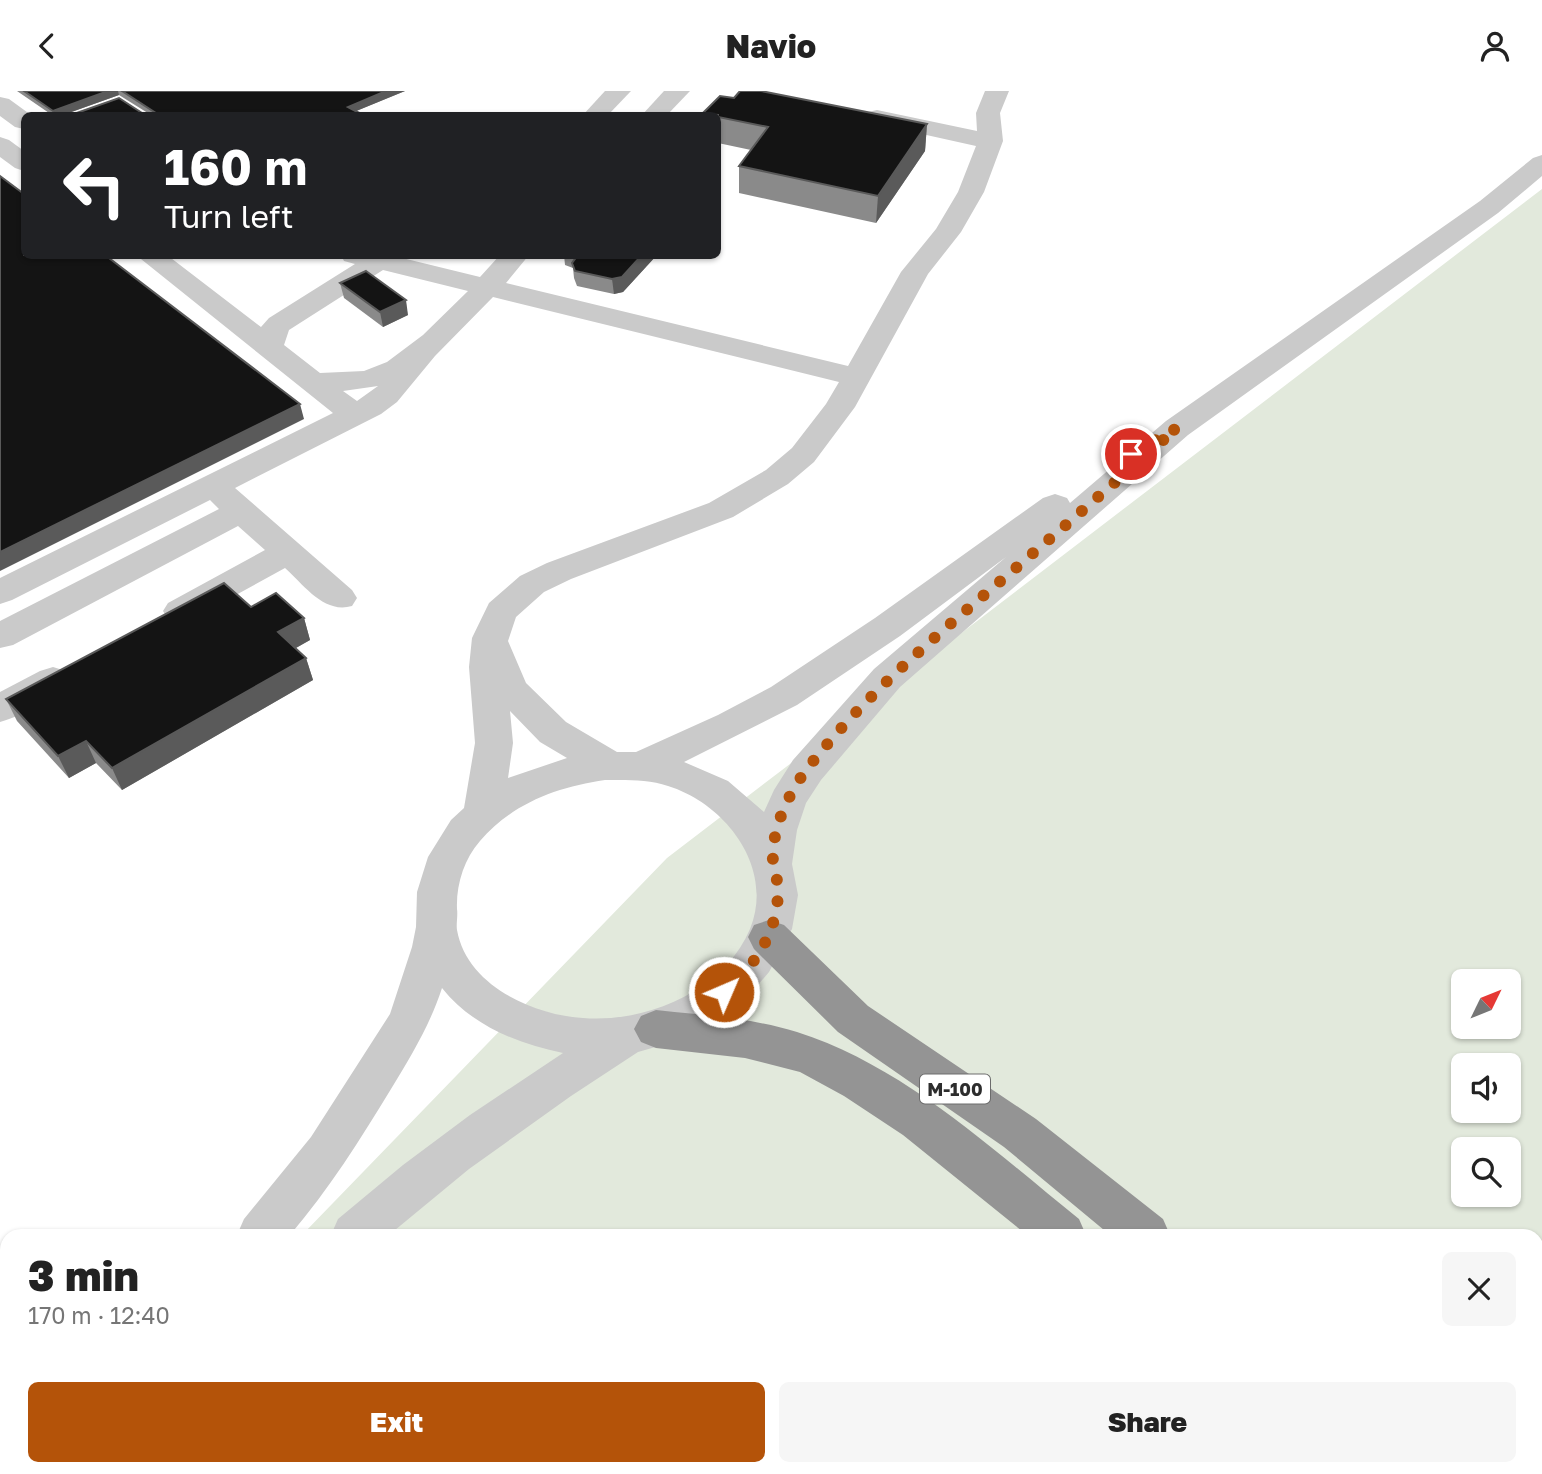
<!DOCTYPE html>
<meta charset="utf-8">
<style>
body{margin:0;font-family:"Golos Text",sans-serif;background:#f6f6f6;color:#222;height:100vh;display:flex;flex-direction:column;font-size:26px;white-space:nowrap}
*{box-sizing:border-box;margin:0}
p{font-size:23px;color:#767676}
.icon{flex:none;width:38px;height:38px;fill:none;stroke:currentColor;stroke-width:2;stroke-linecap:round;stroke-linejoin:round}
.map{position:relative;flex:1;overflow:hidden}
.drawer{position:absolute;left:0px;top:1138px;width:1544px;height:247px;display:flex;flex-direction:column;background:#fff;border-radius:21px 21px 0 0;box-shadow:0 2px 5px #0004}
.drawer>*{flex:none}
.guide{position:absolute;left:21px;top:21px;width:700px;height:147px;border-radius:10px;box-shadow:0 2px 5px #0004;background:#202124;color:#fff;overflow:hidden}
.needle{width:46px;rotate:47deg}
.buttons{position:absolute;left:1451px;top:878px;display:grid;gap:14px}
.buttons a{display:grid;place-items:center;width:70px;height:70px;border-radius:10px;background:#fff;box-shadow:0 2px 5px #0004;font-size:35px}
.pin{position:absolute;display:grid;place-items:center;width:60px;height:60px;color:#fff;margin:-30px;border:4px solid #fff;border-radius:50%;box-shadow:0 2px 7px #0007}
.me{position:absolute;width:77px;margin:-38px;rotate:45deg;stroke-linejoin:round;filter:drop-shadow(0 0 5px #0008)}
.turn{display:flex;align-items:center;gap:24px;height:147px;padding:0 28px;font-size:32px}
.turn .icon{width:91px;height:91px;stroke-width:2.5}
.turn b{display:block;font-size:49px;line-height:60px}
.round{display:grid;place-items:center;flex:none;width:74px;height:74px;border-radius:10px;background:#f6f6f6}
.overview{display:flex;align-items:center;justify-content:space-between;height:119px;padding:0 28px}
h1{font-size:42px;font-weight:800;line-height:52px}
.primary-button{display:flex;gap:14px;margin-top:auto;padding:14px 28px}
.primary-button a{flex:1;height:80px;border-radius:10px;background:#b45309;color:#fff;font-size:28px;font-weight:800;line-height:80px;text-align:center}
.primary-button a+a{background:#f6f6f6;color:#222}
header{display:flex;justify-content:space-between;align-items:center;height:91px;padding:0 28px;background:#fff;font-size:32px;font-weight:800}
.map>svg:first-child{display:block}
.green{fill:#e2e9dc;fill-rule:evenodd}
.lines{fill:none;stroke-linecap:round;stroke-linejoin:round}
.minor{fill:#cacaca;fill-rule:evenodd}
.highway{fill:#949494;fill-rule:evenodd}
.wall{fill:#8a8a8a}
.shaded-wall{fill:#5a5a5a}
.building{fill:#141414;stroke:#5a5a5a;stroke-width:2}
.route{stroke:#b45309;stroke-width:12;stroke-dasharray:0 21.6}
.labels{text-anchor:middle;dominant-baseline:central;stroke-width:7;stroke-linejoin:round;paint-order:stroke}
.shield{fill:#fff;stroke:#6c6c6c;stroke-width:2}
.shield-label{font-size:18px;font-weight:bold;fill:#2d2d2d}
</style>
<header><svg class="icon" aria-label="back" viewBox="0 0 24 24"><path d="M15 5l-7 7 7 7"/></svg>Navio<svg class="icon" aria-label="person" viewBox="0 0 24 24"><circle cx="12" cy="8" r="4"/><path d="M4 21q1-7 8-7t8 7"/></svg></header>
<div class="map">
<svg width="1542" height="1383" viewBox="0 0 1542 1383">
<rect width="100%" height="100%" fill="#fff"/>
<path class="green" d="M1542 98V1383H72L77 1377H1536V1144H302L667 767ZM1463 891H1508V936H1463ZM1463 975H1508V1020H1463ZM1463 1059H1508V1104H1463Z"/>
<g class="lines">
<g class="minor">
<polygon points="605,0 631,0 608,24 583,24"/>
<polygon points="664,0 690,0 667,24 642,24"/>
<path d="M985 0H1009L1000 22 1003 50 984 101 961 141 928 183 855 316 814 371 788 393 733 426 571 488 544 501 516 526 508 550 526 592 566 631 617 661H636L718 624 771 596 875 527 1043 407 1055 403 1067 407 1070 412 1166 330 1480 110 1533 67 1542 64V85L1498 122 1188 344 900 596 821 689 806 712 797 739 792 773 798 804 792 838 769 881 745 909 714 932 680 949 638 961 571 1005 469 1078 389 1144H331L338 1128 403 1074 470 1024 563 962C518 953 471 934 442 897 430 934 411 965 391 998 360 1049 329 1098 290 1144H237L244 1128 311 1046 390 923 412 856 416 836 417 801 428 766 451 729 464 717 475 652 469 576 472 547 489 512 520 485 547 472 709 412 766 379 792 357 826 313 839 291 493 206 435 265 397 311 381 323 235 397 352 499 357 507 352 515C324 523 305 495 285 477L192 528 180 532 168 528 163 520 168 512 265 459 238 435 13 554 0 557V530L219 418 210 409 12 509 0 513V487L333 322 136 164H167L261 236 269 227 355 173 344 170 341 164H390L480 186 500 164H529L506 192 848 275 901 181 936 138 958 101 976 55 868 31 865 26 868 21 877 19 977 40 976 22ZM383 179 468 200 423 244 387 271 364 280 320 282 284 254 289 239ZM378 295 357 310 343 300ZM1006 466 874 578 793 669 774 699 764 721 728 690 684 671 797 614 900 545ZM510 620 540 651 567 667 508 687 513 652ZM605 689C626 689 648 688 668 695 726 713 775 777 750 838 724 900 647 932 583 927 534 924 467 895 457 839 456 833 458 825 457 818 456 794 464 768 480 750 513 712 557 696 605 689Z"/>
<polygon points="0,6 9,8 31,24 24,24 24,38 15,36 0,25"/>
<polygon points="0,46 9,49 24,60 24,80 15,77 0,66"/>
<path d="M53 576 66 580 71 589C61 607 20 625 0 631V601L40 580Z"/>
<polygon points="73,1377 130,1377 128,1383 71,1383"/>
</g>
<g class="highway">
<polygon points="769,829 784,834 868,915 1036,1028 1163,1128 1170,1144 1110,1144 1004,1056 838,941 754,858 748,846 754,834"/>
<path d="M656 919C703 924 752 927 797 941 904 975 993 1059 1079 1128L1086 1144H1027L903 1044 844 1005 800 981 745 967 656 957 641 951 634 938 641 925Z"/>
<polygon points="1231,1377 1284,1377 1286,1383 1233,1383"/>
<polygon points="1390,1377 1446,1377 1448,1383 1392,1383"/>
</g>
</g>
<g class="wall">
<polygon points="17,0 405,0 356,20 363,24 151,24 119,4 63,24 52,24"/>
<polygon points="740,0 761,0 927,33 925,60 876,132 739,102 739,75 751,59 718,52 718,24 702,24 702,23 720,5 734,7"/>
<polygon points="564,164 656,164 656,165 623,201 614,203 577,195 574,187 573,177 565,174"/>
<polygon points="340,192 408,224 383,236 344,207"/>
<polygon points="251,516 304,527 310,549 296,557 306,567 313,589 122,699 96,672 69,687 17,630 6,608"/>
</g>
<g class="shaded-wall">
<polygon points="108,0 118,0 119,4 63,24 55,24 53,20"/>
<polygon points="386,0 405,0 349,23 348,16"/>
<polygon points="927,33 925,60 876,132 878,105"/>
<polygon points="642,164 656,165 623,201 614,203 612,188"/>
<polygon points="406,209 408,224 383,236 380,221"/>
<polygon points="300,313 304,328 0,480 0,461"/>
<polygon points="304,527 310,549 285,563 278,541"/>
<polygon points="306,567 313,589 122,699 112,677"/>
<polygon points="86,650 96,672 69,687 58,665"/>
</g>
<g class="building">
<polygon points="24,0 108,0 53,20"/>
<polygon points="122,0 386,0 348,16 363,24 159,24"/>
<polygon points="740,0 761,0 927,33 878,105 739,75 768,36 718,26 718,24 702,23 720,5 734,7"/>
<polygon points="119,7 145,24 71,24"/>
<polygon points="0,85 24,103 24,164 105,164 300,313 0,461"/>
<polygon points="578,164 642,164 622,186 612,188 575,180 572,172"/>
<polygon points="366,180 406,209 380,221 340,192"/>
<polygon points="224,492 251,516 276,502 304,527 278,541 306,567 112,677 86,650 58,665 6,608"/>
</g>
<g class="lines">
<path class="route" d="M724 901C755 876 779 839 778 797 778 788 773 780 773 771 771 739 788 703 807 678 858 612 921 558 984 504 1049 449 1113 393 1177 337L1131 363"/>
</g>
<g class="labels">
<rect class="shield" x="920" y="983.5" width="70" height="29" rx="5"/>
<g class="shield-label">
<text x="955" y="998">M-100</text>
</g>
</g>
</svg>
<div class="buttons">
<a><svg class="needle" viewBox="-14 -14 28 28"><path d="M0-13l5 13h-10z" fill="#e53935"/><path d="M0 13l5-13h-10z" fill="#767676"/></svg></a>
<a><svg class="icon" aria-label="sound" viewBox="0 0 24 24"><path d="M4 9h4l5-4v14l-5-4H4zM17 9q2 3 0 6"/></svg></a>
<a><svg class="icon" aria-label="search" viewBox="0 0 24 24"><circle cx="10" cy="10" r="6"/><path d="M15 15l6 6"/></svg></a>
</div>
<div class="pin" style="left:1131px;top:363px;background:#d93025"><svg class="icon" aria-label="arrive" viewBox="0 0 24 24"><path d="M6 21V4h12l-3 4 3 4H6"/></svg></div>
<svg class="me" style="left:724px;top:901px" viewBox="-20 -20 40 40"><circle r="17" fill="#b45309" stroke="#fff" stroke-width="3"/><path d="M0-11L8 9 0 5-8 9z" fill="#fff"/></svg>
<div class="guide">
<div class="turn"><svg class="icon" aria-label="left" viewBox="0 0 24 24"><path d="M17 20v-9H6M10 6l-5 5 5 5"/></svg><div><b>160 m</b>Turn left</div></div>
</div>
<section class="drawer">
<div class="overview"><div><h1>3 min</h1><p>170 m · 12:40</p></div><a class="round"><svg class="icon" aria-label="close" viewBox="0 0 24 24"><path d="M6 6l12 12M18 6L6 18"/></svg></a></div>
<div class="primary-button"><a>Exit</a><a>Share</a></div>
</section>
</div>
